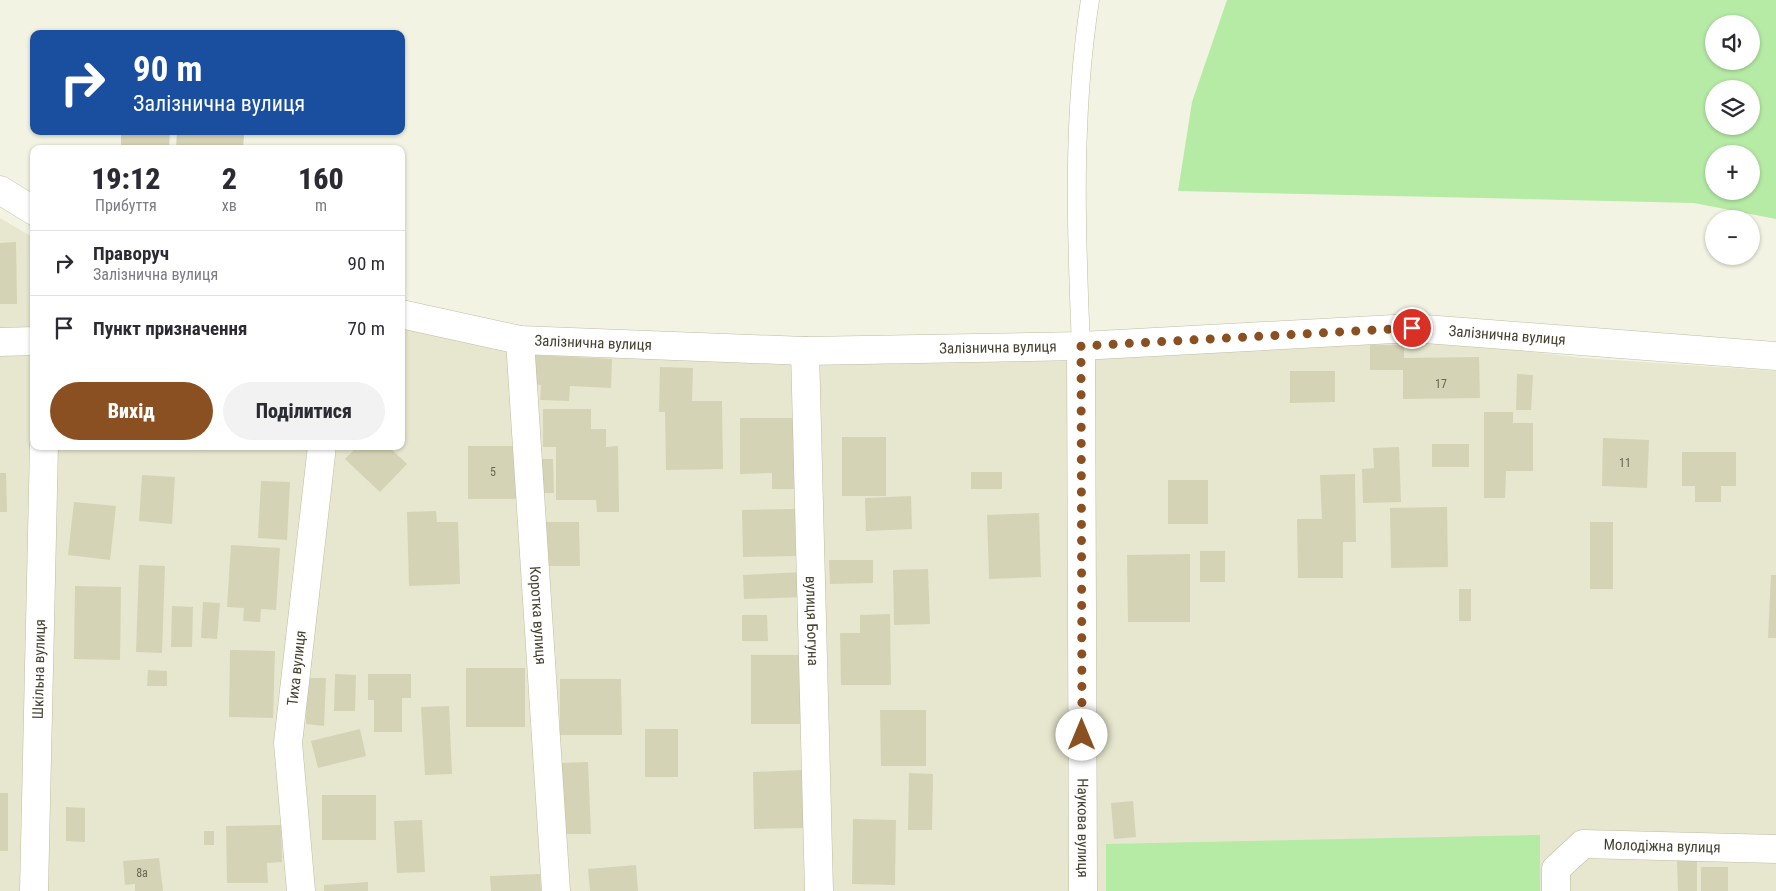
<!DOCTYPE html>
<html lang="uk">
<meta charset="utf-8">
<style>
body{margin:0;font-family:"Roboto Condensed",sans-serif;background:#f2f2f3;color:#2b2b33;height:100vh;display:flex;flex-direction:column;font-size:19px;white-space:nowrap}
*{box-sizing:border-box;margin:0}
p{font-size:16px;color:#7c7c81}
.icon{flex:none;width:28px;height:28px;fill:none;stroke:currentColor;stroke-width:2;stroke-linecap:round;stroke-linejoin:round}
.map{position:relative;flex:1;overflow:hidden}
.drawer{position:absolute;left:30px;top:145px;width:375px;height:305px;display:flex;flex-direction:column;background:#fff;border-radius:10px;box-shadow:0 1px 4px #0004}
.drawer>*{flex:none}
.top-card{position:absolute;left:30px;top:30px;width:375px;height:105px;border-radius:10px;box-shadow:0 1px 4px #0004;background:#1a4fa0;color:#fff;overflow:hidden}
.tools{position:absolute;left:1705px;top:15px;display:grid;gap:10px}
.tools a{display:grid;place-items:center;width:55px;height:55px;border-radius:50%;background:#fff;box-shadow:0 1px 4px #0004;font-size:25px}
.pin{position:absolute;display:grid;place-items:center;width:42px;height:42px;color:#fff;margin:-21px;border:2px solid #fff;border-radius:50%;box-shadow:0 1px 5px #0007}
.me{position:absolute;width:55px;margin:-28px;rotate:0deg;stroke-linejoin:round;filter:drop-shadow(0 0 4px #0008)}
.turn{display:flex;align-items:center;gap:18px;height:105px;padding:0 20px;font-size:22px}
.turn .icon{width:65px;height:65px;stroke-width:2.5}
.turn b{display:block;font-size:35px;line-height:42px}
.eta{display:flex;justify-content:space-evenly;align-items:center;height:85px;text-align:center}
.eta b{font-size:30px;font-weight:800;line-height:35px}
.cta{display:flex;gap:10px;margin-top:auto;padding:10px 20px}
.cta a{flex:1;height:58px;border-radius:30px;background:#8a5021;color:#fff;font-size:20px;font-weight:800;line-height:58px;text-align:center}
.cta a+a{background:#f2f2f3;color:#2b2b33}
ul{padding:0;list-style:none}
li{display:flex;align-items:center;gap:15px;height:65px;padding:0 20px;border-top:1px solid #e1e1e2}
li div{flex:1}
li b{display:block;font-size:19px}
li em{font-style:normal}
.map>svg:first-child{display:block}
.residential{fill:#e7e7cf}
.green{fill:#b6eba6;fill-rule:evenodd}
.building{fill:#d4d3b6}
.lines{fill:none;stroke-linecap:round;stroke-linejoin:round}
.service-casing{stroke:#bebda4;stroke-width:19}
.minor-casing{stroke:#bebda4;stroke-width:29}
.service{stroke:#fff;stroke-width:18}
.minor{stroke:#fff;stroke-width:28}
.route{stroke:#8a5021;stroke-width:9;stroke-dasharray:0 16.2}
.labels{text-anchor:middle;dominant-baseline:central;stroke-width:4.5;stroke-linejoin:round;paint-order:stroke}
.number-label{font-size:12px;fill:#686753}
.street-label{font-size:15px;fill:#444332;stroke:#fff}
</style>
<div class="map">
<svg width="1776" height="891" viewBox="0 0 1776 891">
<rect width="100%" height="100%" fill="#f2f3e2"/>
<polygon class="residential" points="0,218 34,238 34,446 401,446 401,326 534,349 1413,338 1583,358 1776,371 1776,891 0,891"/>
<g class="green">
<path d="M1227 0H1776V219L1694 203 1178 191 1192 102ZM1714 24H1751V61H1714ZM1714 89H1751V126H1714ZM1714 154H1751V191H1714Z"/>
<polygon points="1540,835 1540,891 1106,891 1106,844"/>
</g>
<g class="building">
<polygon points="121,131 170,131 169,147 121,146"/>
<polygon points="177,132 244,135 243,149 176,149"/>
<polygon points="16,242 17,304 0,304 0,243"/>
<polygon points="1370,345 1404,345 1404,358 1479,357 1480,398 1403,399 1403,370 1370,370"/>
<polygon points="533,355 612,359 611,388 570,386 569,401 540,400 541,385 532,384"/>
<polygon points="660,367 693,368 692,401 722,401 723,469 666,470 665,412 659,412"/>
<polygon points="1290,371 1335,371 1335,402 1290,403"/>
<polygon points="1517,374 1533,375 1531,410 1516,410"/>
<polygon points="543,409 591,409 591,429 606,429 606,447 618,446 619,512 597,512 596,500 556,500 556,447 543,447"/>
<polygon points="1484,412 1513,412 1513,423 1533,423 1533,471 1506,471 1505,498 1484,498"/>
<polygon points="740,418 798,418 798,489 772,489 772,473 740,474"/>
<rect x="842" y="437" width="44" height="59"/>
<polygon points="1603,438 1649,440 1647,488 1602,486"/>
<rect x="1432" y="444" width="37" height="23"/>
<polygon points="247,446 297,446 297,450 247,449"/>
<polygon points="358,446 388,446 407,464 380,492 345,459"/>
<rect x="468" y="446" width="50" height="53"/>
<polygon points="1399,447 1401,502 1363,503 1362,469 1374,468 1373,448"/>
<polygon points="1682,452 1736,452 1736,486 1721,486 1721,502 1695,502 1695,486 1682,486"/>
<polygon points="537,459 553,459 554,493 537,493"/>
<rect x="971" y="472" width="31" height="17"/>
<polygon points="0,473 6,473 7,512 0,512"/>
<polygon points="1355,474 1356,542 1343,542 1343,578 1298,578 1297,519 1322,519 1320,475"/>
<polygon points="142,475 175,477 172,524 139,521"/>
<rect x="1168" y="480" width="40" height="44"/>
<polygon points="261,481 290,482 287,540 258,538"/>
<polygon points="911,496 912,529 866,531 865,498"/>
<polygon points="74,502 116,506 110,560 68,555"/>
<polygon points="1447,507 1448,567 1391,568 1390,508"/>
<polygon points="795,509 796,556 743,557 742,510"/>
<polygon points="436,511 437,522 458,522 460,584 409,586 407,512"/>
<polygon points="1039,513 1041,577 989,579 987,515"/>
<polygon points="544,522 579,522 580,566 545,566"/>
<rect x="1590" y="522" width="23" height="67"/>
<polygon points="231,545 280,548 276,610 261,609 260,622 243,621 244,608 227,607"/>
<rect x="1200" y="551" width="25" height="31"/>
<polygon points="1190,554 1190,622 1128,622 1127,555"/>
<polygon points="829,560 873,560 873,583 830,584"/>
<polygon points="139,565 165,566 162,653 136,652"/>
<polygon points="928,569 930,624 894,625 893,570"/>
<polygon points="803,572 804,597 744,599 743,575"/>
<polygon points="1771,575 1776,575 1776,638 1768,638"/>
<polygon points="75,586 121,587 120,660 74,659"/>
<rect x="1459" y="589" width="12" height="32"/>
<polygon points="203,602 220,603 217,639 201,638"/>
<polygon points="172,606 193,607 192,647 171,647"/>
<polygon points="890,614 891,685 841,685 840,633 860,633 860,615"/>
<polygon points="742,615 767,615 768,641 742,641"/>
<polygon points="230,650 275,651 273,718 229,717"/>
<rect x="751" y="655" width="51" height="69"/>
<rect x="466" y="668" width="59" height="59"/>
<polygon points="148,670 167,671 167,686 147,686"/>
<polygon points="335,674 356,675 355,711 334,711"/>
<polygon points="368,674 411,674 411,698 402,698 402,732 374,732 374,700 368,700"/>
<polygon points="307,678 326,678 324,726 306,724"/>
<polygon points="560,679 621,679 622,735 560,735"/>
<polygon points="449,706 452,774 425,775 421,707"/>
<polygon points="880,710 926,710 926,766 881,766"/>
<polygon points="360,729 366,756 318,768 311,741"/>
<rect x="645" y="729" width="33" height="48"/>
<polygon points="588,762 591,834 563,834 561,763"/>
<polygon points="803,770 804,828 754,829 753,772"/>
<polygon points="909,773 933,774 932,830 908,830"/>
<rect x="0" y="793" width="8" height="58"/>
<rect x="322" y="795" width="54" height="45"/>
<polygon points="1133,801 1136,837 1114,839 1111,803"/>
<polygon points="66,807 85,808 85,842 66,841"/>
<polygon points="853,819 896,820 895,885 852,884"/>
<polygon points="422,820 425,872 397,873 394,821"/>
<polygon points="281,825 282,862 267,863 268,883 227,883 226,826"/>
<rect x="204" y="831" width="10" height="14"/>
<polygon points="159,858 163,891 135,891 135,884 125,885 123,861"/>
<polygon points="1697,860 1697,891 1678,891 1677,861"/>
<polygon points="636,865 638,891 590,891 588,869"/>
<rect x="1701" y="867" width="27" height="24"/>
<polygon points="540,874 541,891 491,891 490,876"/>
<polygon points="368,882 368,891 324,891 324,885"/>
</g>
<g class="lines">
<defs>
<path id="service" d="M1081 346C1076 231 1072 115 1090 0"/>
<g id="minor">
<polyline points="0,190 34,211"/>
<path id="s1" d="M401 314 520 340 805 351 1081 346 1412 328 1776 356"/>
<path id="s2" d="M520 340 556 891"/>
<polyline points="0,342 34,341"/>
<path id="s3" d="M1081 346 1083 891"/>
<path id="s4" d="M805 351 819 891"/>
<path id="s5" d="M34 891 44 446"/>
<path id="s6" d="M301 891 288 743 322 446"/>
<path id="s7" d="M1556 891V869L1583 844 1776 849"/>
</g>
</defs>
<use href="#service" class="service-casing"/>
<use href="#minor" class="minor-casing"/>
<use href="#service" class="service"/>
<use href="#minor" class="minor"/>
</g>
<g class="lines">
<polyline class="route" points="1082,735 1081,346 1412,328"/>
</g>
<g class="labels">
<g class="number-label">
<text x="1441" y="384">17</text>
<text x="1625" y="463">11</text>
<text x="493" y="472">5</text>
<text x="142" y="873">8а</text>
</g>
<g class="street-label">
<text stroke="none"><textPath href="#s1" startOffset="1110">Залізнична вулиця</textPath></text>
<text stroke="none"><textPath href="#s1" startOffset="195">Залізнична вулиця</textPath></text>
<text stroke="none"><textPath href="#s1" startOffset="600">Залізнична вулиця</textPath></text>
<text stroke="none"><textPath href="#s2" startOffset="276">Коротка вулиця</textPath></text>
<text stroke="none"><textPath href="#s4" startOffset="270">вулиця Богуна</textPath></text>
<text stroke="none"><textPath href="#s6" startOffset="224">Тиха вулиця</textPath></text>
<text stroke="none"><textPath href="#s5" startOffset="222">Шкільна вулиця</textPath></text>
<text stroke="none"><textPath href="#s3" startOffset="482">Наукова вулиця</textPath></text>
<text stroke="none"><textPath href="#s7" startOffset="138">Молодіжна вулиця</textPath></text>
</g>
</g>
</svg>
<div class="tools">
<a><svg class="icon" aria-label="sound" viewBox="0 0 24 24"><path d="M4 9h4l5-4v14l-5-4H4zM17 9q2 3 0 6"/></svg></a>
<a><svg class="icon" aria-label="layers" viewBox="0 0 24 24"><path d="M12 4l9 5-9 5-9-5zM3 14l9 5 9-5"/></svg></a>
<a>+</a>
<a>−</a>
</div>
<div class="pin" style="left:1412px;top:328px;background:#d93025"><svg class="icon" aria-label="arrive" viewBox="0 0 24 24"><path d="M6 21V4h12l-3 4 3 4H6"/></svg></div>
<svg class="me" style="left:1082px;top:735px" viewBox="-20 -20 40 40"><circle r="19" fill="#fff"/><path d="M0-13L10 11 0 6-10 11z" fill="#8a5021"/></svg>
<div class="top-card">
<div class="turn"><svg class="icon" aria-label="right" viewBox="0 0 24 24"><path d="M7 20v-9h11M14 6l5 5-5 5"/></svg><div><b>90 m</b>Залізнична вулиця</div></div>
</div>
<section class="drawer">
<div class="eta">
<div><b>19:12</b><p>Прибуття</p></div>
<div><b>2</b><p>хв</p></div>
<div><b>160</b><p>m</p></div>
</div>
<ul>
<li><svg class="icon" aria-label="right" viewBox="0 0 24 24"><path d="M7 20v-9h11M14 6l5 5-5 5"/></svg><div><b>Праворуч</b><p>Залізнична вулиця</p></div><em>90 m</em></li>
<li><svg class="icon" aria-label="arrive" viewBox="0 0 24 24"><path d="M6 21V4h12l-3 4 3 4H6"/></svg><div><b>Пункт призначення</b></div><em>70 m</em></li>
</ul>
<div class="cta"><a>Вихід</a><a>Поділитися</a></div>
</section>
</div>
